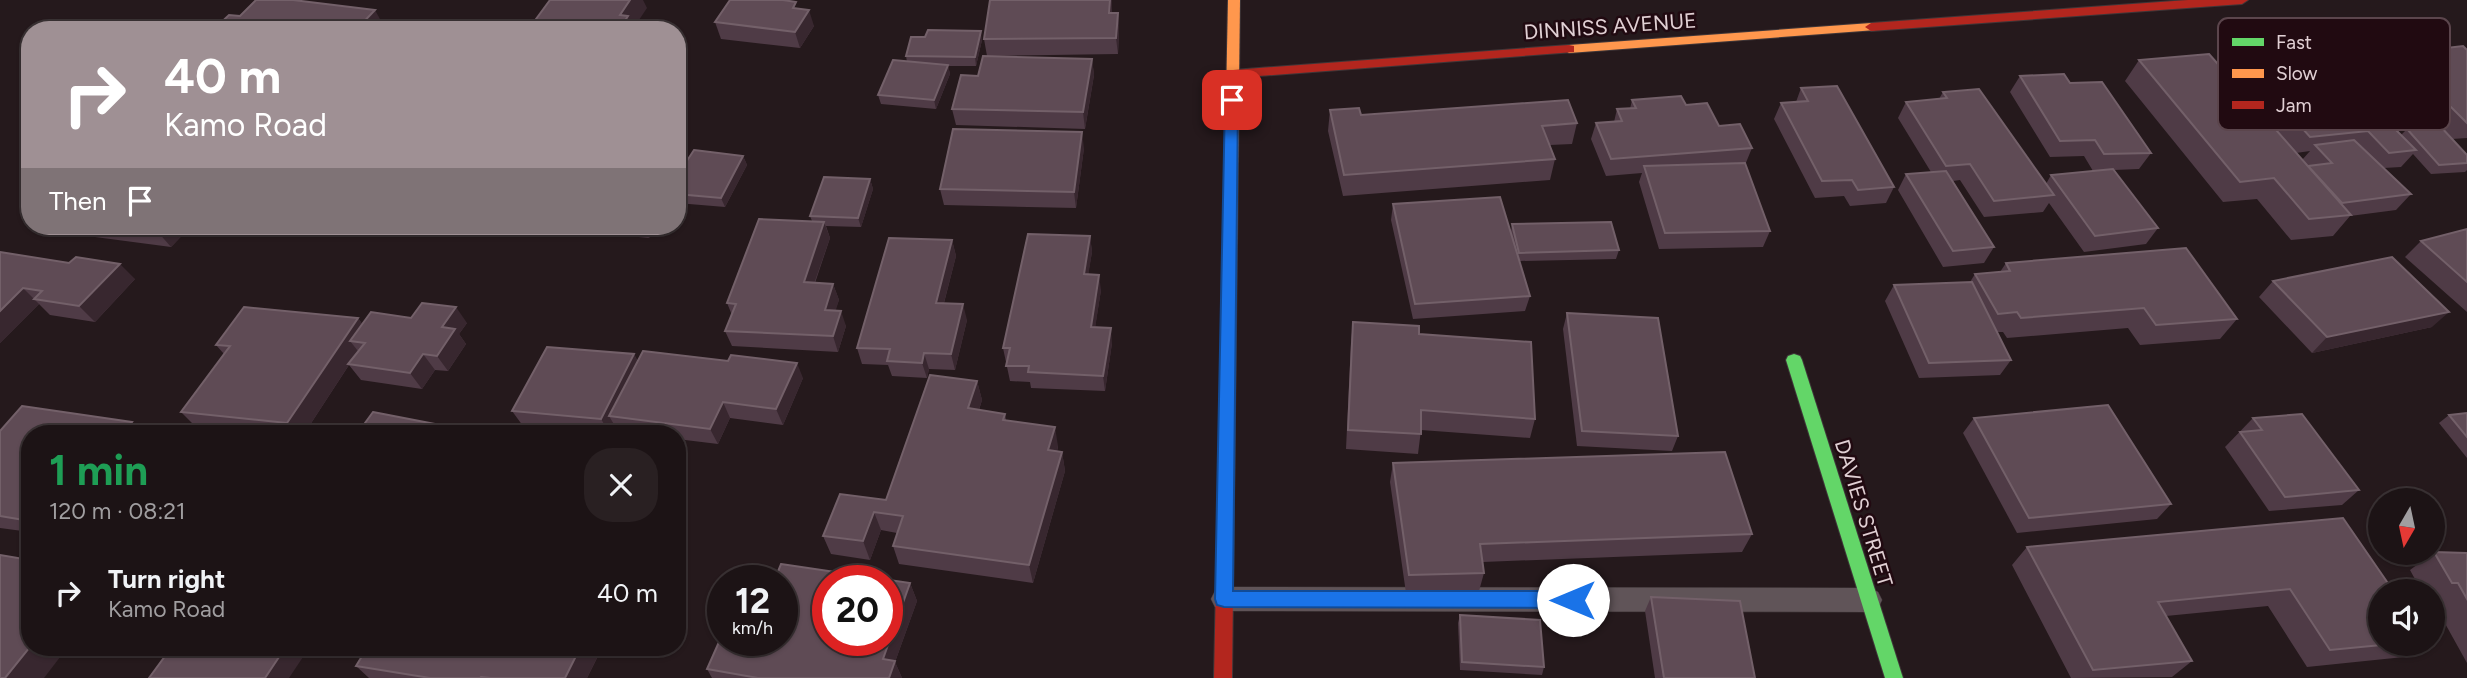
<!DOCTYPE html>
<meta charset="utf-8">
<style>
body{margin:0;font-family:Figtree,sans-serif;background:#292022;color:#f1f3f6;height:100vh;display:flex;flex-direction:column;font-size:26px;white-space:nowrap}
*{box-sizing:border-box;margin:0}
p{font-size:23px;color:#a09ea0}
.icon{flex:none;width:38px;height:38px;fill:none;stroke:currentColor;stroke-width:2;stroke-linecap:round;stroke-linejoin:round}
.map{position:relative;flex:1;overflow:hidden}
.drawer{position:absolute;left:21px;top:425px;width:665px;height:231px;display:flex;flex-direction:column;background:#1c1315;border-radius:28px;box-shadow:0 2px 5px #0004,0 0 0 2px #3a3234}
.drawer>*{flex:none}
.hud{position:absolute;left:21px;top:21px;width:665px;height:214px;border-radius:28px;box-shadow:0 2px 5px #0004,0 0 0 2px #3a3234;background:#9f9094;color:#fff;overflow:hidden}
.needle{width:46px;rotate:189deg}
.buttons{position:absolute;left:2368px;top:488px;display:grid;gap:14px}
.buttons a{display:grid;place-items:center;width:77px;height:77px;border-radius:50%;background:#1c1315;box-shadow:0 2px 5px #0004,0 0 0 2px #3a3234;font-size:35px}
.speed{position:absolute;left:707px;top:565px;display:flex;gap:14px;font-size:35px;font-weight:700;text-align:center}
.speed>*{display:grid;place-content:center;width:91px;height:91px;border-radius:50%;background:#1c1315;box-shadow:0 2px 5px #0004,0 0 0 2px #3a3234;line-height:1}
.speed small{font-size:18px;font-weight:400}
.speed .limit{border:10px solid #d22;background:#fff;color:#111}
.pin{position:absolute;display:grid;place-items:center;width:60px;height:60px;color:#fff;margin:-30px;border-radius:14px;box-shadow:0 4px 10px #0006}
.me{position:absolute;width:77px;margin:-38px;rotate:270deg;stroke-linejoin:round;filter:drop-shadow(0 0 5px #0008)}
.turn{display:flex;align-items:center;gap:24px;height:147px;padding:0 28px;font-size:32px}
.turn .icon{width:91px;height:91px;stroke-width:2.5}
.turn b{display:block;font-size:49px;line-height:60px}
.then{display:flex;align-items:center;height:66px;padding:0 28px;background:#0003;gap:14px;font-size:26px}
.round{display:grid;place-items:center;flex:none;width:74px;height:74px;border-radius:28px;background:#292022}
.head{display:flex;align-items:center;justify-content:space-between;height:119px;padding:0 28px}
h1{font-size:42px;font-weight:700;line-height:52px;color:#1e9e55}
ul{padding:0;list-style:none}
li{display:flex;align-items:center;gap:21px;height:98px;padding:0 28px}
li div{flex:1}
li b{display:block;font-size:26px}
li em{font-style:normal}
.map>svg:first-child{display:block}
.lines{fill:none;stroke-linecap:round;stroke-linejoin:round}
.lane-casing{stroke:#3f3638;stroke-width:1}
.fast-casing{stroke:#3f3638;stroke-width:2}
.slow-casing{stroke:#3f3638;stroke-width:2}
.jam-casing{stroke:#3f3638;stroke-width:2}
.lane{fill:#605458;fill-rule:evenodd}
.fast{fill:#63d668;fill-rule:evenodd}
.slow{fill:#ff974d;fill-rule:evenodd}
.jam{fill:#b3261e;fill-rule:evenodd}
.wall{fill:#4f3b46}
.shaded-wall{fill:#38272f}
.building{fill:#5f4b55;stroke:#736069;stroke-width:2;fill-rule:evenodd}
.route{fill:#1a73e8;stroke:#114b97;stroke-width:2}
.labels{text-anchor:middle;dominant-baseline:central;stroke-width:5;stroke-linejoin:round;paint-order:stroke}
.street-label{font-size:21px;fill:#e1d0d4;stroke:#210a11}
.key{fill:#210a11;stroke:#5b454c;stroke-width:2}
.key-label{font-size:19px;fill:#e1d0d4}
</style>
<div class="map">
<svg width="2467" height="678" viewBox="0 0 2467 678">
<rect width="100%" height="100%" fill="#25191c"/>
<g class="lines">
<defs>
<polygon id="lane" points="1224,587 1869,588 1878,592 1882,600 1878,608 1869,612 1224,611 1215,607 1211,599 1215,591"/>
<polygon id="fast" points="1794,354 1800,356 1802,360 1903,678 1885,678 1786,360 1788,356"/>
<g id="slow">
<polygon points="1228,0 1240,0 1237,247 1230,252 1223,247"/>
<polygon points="1871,23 1876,24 1876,30 1569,53 1562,49 1569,45"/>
</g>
<g id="jam">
<polygon points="2188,0 2248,0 2242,4 1871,31 1865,27 1871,23"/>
<polygon points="1569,45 1574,46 1574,52 1233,78 1226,74 1233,70"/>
<polygon points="1230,242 1237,247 1232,678 1214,678 1223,247"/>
</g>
</defs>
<use href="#lane" class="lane-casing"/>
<use href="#fast" class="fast-casing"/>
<use href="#slow" class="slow-casing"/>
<use href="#jam" class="jam-casing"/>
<use href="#lane" class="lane"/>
<use href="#fast" class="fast"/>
<use href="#slow" class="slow"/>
<use href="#jam" class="jam"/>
</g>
<g class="wall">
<polygon points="1112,6 1112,13 1118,13 1119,30 1118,54 987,56 984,39"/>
<polygon points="798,9 814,26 800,48 721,39 715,22"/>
<polygon points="982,40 976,66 948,66 950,74 936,109 881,104 878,95 907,62 906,56"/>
<polygon points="2467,50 2467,138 2452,139 2467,155 2467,170 2465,172 2431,174 2413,154 2401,167 2384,168 2411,194 2396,210 2350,216 2333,236 2291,240 2257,199 2223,202 2125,81 2139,60 2302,160 2310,151 2296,153 2251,101 2263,84 2402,128 2398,132 2401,135 2407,129 2439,126 2436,124 2408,126 2357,73 2370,57"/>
<polygon points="1092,59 1094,75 1085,129 956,125 952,109 978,76"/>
<polygon points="2020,76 2070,83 2151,153 2139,169 2114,170 2158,228 2146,244 2084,252 2049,203 2043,212 1984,217 1960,180 1953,181 1994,247 1984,263 1943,267 1898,190 1906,174 1931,172 1898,118 1906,102 1939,99 1943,92 2046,184 2051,175 2093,171 2084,156 2050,157 2010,92"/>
<polygon points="1801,88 1894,187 1886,203 1850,206 1844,196 1815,198 1774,119 1781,103 1796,102"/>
<polygon points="1632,100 1686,105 1752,148 1745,165 1770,231 1763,247 1659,249 1639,182 1642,173 1606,176 1591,139 1596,123 1614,122 1617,109 1630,109"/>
<polygon points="1330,110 1361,115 1577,123 1572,144 1550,145 1555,159 1550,180 1343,196 1328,131"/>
<polygon points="1084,148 1076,208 944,205 940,189"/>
<polygon points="677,151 689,159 743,156 747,165 725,207 677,203"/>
<polygon points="870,179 873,189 861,227 826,226 830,238 815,283 833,284 839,300 835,310 846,326 838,352 732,346 725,331 732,315 727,303 812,221 810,216"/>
<polygon points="1393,204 1511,232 1512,224 1619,250 1616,259 1519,261 1530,296 1525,311 1413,319 1391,220"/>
<polygon points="51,226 191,226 171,247 57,232"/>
<polygon points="564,226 657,226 649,238 566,230"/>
<polygon points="2467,229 2467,312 2405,257 2421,241"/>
<polygon points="1090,236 1092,252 1088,274 1101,290 1095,327 1112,343 1105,391 1031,388 1030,382 1010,381 1003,348"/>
<polygon points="952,240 956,256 944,303 967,320 955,370 929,369 927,378 892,376 888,365 862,364 857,348"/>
<polygon points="0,252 135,279 95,322 50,315 39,304 0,343"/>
<polygon points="2006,263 2237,319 2220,339 2140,345 2128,328 2007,338 2003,332 1997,332 2011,360 2000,375 1919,378 1885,301 1894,285 1970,282 1975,274 2000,272"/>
<polygon points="2273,281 2432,327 2312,353 2259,297"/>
<polygon points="1567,313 1678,436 1672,451 1577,446 1563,329"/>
<polygon points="358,318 362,324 411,318 467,323 459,334 466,344 448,371 435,370 422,389 361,380 349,365 304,434 264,434 196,427 181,412 224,354 216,345"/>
<polygon points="1353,322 1419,334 1535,419 1530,438 1421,430 1418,454 1346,449 1351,342"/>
<polygon points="634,354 638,362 803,378 783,425 730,418 718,444 677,439 677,434 639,434 619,431 615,426 611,434 523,426 512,411"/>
<polygon points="977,381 982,400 979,410 1005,414 1006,420 1058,446 1057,452 1062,452 1065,471 1033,583 899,564 893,546 897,533 881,530 870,560 831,554 823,536 886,500"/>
<polygon points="2467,413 2467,458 2439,423 2449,415"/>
<polygon points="1974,418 2171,504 2157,519 2017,533 1963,433"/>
<polygon points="2253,418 2359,490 2342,505 2269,511 2225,447"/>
<polygon points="132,422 145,434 30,434 30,532 0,528 0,431"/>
<polygon points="1393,463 1752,534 1742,552 1483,562 1484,573 1479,591 1406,593 1390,482"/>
<polygon points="2343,518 2380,644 2423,644 2404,657 2307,667 2268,606 2166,616 2192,661 2172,677 2071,678 2012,565 2027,547"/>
<polygon points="2434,552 2467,553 2467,663 2432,600 2432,592 2422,592 2410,570"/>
<polygon points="910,583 917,601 895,662 902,678 712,678 707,669"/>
<polygon points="1651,597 1755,678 1655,678 1645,611"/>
<polygon points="1460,615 1544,667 1542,675 1460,670 1458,623"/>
<polygon points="367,648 602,648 587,678 369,678 356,666"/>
</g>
<g class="shaded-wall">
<polygon points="630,0 643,0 647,8 633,29 634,30 619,30 620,15"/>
<polygon points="1110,0 1112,0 1112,6 1111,30 1109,13"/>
<polygon points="375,10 386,30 356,30"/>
<polygon points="809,10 814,26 800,48 795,32"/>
<polygon points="1118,13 1119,30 1118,54 1116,38"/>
<polygon points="981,31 982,40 976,66 975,57"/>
<polygon points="1092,59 1094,75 1085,129 1083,112"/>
<polygon points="948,65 950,74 936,109 934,100"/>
<polygon points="1082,132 1084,148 1076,208 1074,192"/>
<polygon points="686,152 693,168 677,193 677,166"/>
<polygon points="743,156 747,165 725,207 721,198"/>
<polygon points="870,179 873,189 861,227 858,218"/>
<polygon points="824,222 830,238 809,298 804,282"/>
<polygon points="162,226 191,226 171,247 157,231"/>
<polygon points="643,226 657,226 649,238"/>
<polygon points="1090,236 1092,252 1086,290 1084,274"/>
<polygon points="952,240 956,256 940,318 936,303"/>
<polygon points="120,264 135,279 95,322 79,306"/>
<polygon points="1099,275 1101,290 1093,342 1091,327"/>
<polygon points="833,284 839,300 831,326 825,310"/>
<polygon points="23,288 39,304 0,343 0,311"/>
<polygon points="963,304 967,320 955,370 951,354"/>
<polygon points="456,307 467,323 459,334 466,344 448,371 437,356 442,327"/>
<polygon points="841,311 846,326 838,352 833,336"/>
<polygon points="2449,312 2432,327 2312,353 2327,337"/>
<polygon points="358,318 370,334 350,341 358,351 304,434 297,434 287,423"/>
<polygon points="1111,328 1112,343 1105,391 1103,376"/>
<polygon points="924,353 929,369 927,378 922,363"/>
<polygon points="423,354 435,370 422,389 410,373"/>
<polygon points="634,354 642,370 609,416 615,426 610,434 601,419"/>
<polygon points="797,363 803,378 783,425 776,409"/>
<polygon points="977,381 982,400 973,428 968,408"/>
<polygon points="723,402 730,418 718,444 710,429"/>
<polygon points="132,422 145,434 122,434"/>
<polygon points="440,425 447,433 434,434"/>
<polygon points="1055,427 1058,446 1052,469 1048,450"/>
<polygon points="1062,452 1065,471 1033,583 1029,565"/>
<polygon points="874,512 881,530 870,560 863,541"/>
<polygon points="910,583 917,601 895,662 902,678 889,678 883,659"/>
<polygon points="30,648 67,648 44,678 5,678"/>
<polygon points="285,648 309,648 289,678 265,678"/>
<polygon points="580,648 602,648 587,678 565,678"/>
</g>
<g class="building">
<polygon points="256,0 293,0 375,10 356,30 213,30 229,15 240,16"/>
<polygon points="550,0 630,0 620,15 628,16 619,30 528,30"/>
<polygon points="730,0 783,0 796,2 793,8 809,10 795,32 715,22"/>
<polygon points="990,0 1110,0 1109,13 1118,13 1116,38 984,39"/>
<polygon points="928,30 981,31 975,57 906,56 911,37 925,37"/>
<polygon points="2463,46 2467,50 2467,123 2451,107 2423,110 2370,57"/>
<polygon points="2209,54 2351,215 2309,219 2274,178 2240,182 2139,60"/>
<polygon points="983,56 1092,59 1083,112 952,109 961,75 978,76"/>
<polygon points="893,60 948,65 934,100 878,95"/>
<polygon points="2064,74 2070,83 2102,82 2151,153 2104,154 2095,140 2060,141 2020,76"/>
<polygon points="2353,76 2402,128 2394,128 2416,150 2389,153 2368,131 2310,137 2263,84"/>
<polygon points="1837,86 1894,187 1858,190 1852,180 1822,181 1781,103 1808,101 1801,88"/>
<polygon points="1979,89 2054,195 1994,201 1970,164 1946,166 1906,102 1947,98 1943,92"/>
<polygon points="1681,96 1686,105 1707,103 1719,126 1740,124 1752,148 1611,159 1596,123 1622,121 1617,109 1636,108 1632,100"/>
<polygon points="1568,100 1577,123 1542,126 1555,159 1344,175 1330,110 1359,108 1361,115"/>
<polygon points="2440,126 2467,155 2467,163 2439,165 2407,129"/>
<polygon points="953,129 1082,132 1074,192 940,189"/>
<polygon points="2354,140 2411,194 2342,203 2308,166 2332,163 2315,145"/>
<polygon points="694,150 743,156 721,198 677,194 677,176"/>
<polygon points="677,151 686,152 677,166"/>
<polygon points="1745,163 1770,231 1665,233 1644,166"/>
<polygon points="2113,169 2158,228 2095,236 2051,175"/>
<polygon points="1946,171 1994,247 1953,251 1906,174"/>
<polygon points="824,177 870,179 858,218 810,216"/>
<polygon points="1500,197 1530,296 1415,304 1393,204"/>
<polygon points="759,219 824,222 804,282 833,284 825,310 841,311 833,336 725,331 736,304 727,303"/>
<polygon points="1611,222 1619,250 1519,253 1512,224"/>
<polygon points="115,226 162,226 157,231"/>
<polygon points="2467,229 2467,282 2421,241"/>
<polygon points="1028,234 1090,236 1084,274 1099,275 1091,327 1111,328 1103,376 1028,372 1029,366 1006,366 1010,348 1003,348"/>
<polygon points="889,238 952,240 936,303 963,304 951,354 924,353 922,363 887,361 890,349 857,348"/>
<polygon points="2186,248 2237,319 2156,325 2144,308 2021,318 2017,312 1998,314 1975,274 2010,271 2006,263"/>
<polygon points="0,252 69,263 76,257 120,264 79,306 34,299 42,291 23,288 0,311"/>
<polygon points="2392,257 2449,312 2327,337 2273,281"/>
<polygon points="1972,282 2011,360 1929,363 1894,285"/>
<polygon points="422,303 456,307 442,327 455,329 437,356 423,354 410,373 348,364 365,343 350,341 371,312 411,318"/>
<polygon points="244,307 358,318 287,423 181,412 230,346 216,345"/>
<polygon points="1567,313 1658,318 1678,436 1582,431"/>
<polygon points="1353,322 1419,326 1419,334 1531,342 1535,419 1421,410 1421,434 1348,430"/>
<polygon points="547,347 634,354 601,419 512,411"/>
<polygon points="643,351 728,361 731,355 797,363 776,409 723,402 710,429 609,416"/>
<polygon points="930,375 977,381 968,408 1005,414 1003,420 1055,427 1048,450 1062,452 1029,565 893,546 903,516 874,512 863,541 823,536 840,494 886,500"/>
<polygon points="2108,405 2171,504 2029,518 1974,418"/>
<polygon points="22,406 132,422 122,434 30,434 30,521 0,516 0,431"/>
<polygon points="373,412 440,425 434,434 357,434"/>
<polygon points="2467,413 2467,437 2449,415"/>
<polygon points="2302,414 2359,490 2285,497 2240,432 2262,430 2253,418"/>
<polygon points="1725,452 1752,534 1480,544 1484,573 1409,575 1393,463"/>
<polygon points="2343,518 2394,592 2380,592 2380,644 2392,644 2330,650 2290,589 2158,602 2192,661 2093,670 2027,547"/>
<polygon points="2434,552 2467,553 2467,599 2458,583 2452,583"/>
<polygon points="0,555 30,560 30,647 5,678 0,678"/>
<path d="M781 564 910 583 883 659 895 661 889 678H758L707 669 723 633V640H782V581H774ZM828 581H887V640H828Z"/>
<polygon points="1651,597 1740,601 1755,678 1664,678"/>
<polygon points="1460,615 1540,620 1544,667 1462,662"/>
<polygon points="171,648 285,648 265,678 149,678"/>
<polygon points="367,648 580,648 565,678 491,678 481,677 480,678 430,678 356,666"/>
</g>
<polygon class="route" points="1232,96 1238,100 1233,591 1573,591 1580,594 1583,600 1580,605 1573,608 1224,607 1217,605 1215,599 1225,100"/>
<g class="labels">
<g class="street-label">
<text transform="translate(1610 26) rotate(-4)">DINNISS AVENUE</text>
<text transform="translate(1864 513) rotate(73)">DAVIES STREET</text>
</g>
</g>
<rect x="2218" y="18" width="232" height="112" rx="10" class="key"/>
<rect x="2232" y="38" width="32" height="8" fill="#63d668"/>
<rect x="2232" y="69" width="32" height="9" fill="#ff974d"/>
<rect x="2232" y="101" width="32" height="8" fill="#b3261e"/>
<g class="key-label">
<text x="2276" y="49">Fast</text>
<text x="2276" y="80">Slow</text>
<text x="2276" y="112">Jam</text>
</g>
</svg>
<div class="buttons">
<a><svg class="needle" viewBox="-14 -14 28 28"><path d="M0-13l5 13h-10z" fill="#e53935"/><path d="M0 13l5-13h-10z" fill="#a09ea0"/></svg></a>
<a><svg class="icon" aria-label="sound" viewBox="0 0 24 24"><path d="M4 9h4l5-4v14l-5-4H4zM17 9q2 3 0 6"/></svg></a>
</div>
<div class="speed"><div>12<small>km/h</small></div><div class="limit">20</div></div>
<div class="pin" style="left:1232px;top:100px;background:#d93025"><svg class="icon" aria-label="arrive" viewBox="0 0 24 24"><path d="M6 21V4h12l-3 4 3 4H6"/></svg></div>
<svg class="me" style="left:1573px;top:600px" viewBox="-20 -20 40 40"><circle r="19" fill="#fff"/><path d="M0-13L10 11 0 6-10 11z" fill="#1a73e8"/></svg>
<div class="hud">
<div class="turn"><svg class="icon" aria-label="right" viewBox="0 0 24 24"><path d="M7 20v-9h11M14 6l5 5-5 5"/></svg><div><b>40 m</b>Kamo Road</div></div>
<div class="then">Then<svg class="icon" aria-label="arrive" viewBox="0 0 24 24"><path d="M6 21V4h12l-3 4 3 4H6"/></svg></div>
</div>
<section class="drawer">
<div class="head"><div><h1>1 min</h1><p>120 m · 08:21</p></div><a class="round"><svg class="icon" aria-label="close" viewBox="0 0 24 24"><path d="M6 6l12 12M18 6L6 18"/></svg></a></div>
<ul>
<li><svg class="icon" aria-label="right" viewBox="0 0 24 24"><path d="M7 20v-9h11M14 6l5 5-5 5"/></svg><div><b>Turn right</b><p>Kamo Road</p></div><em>40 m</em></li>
</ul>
</section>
</div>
